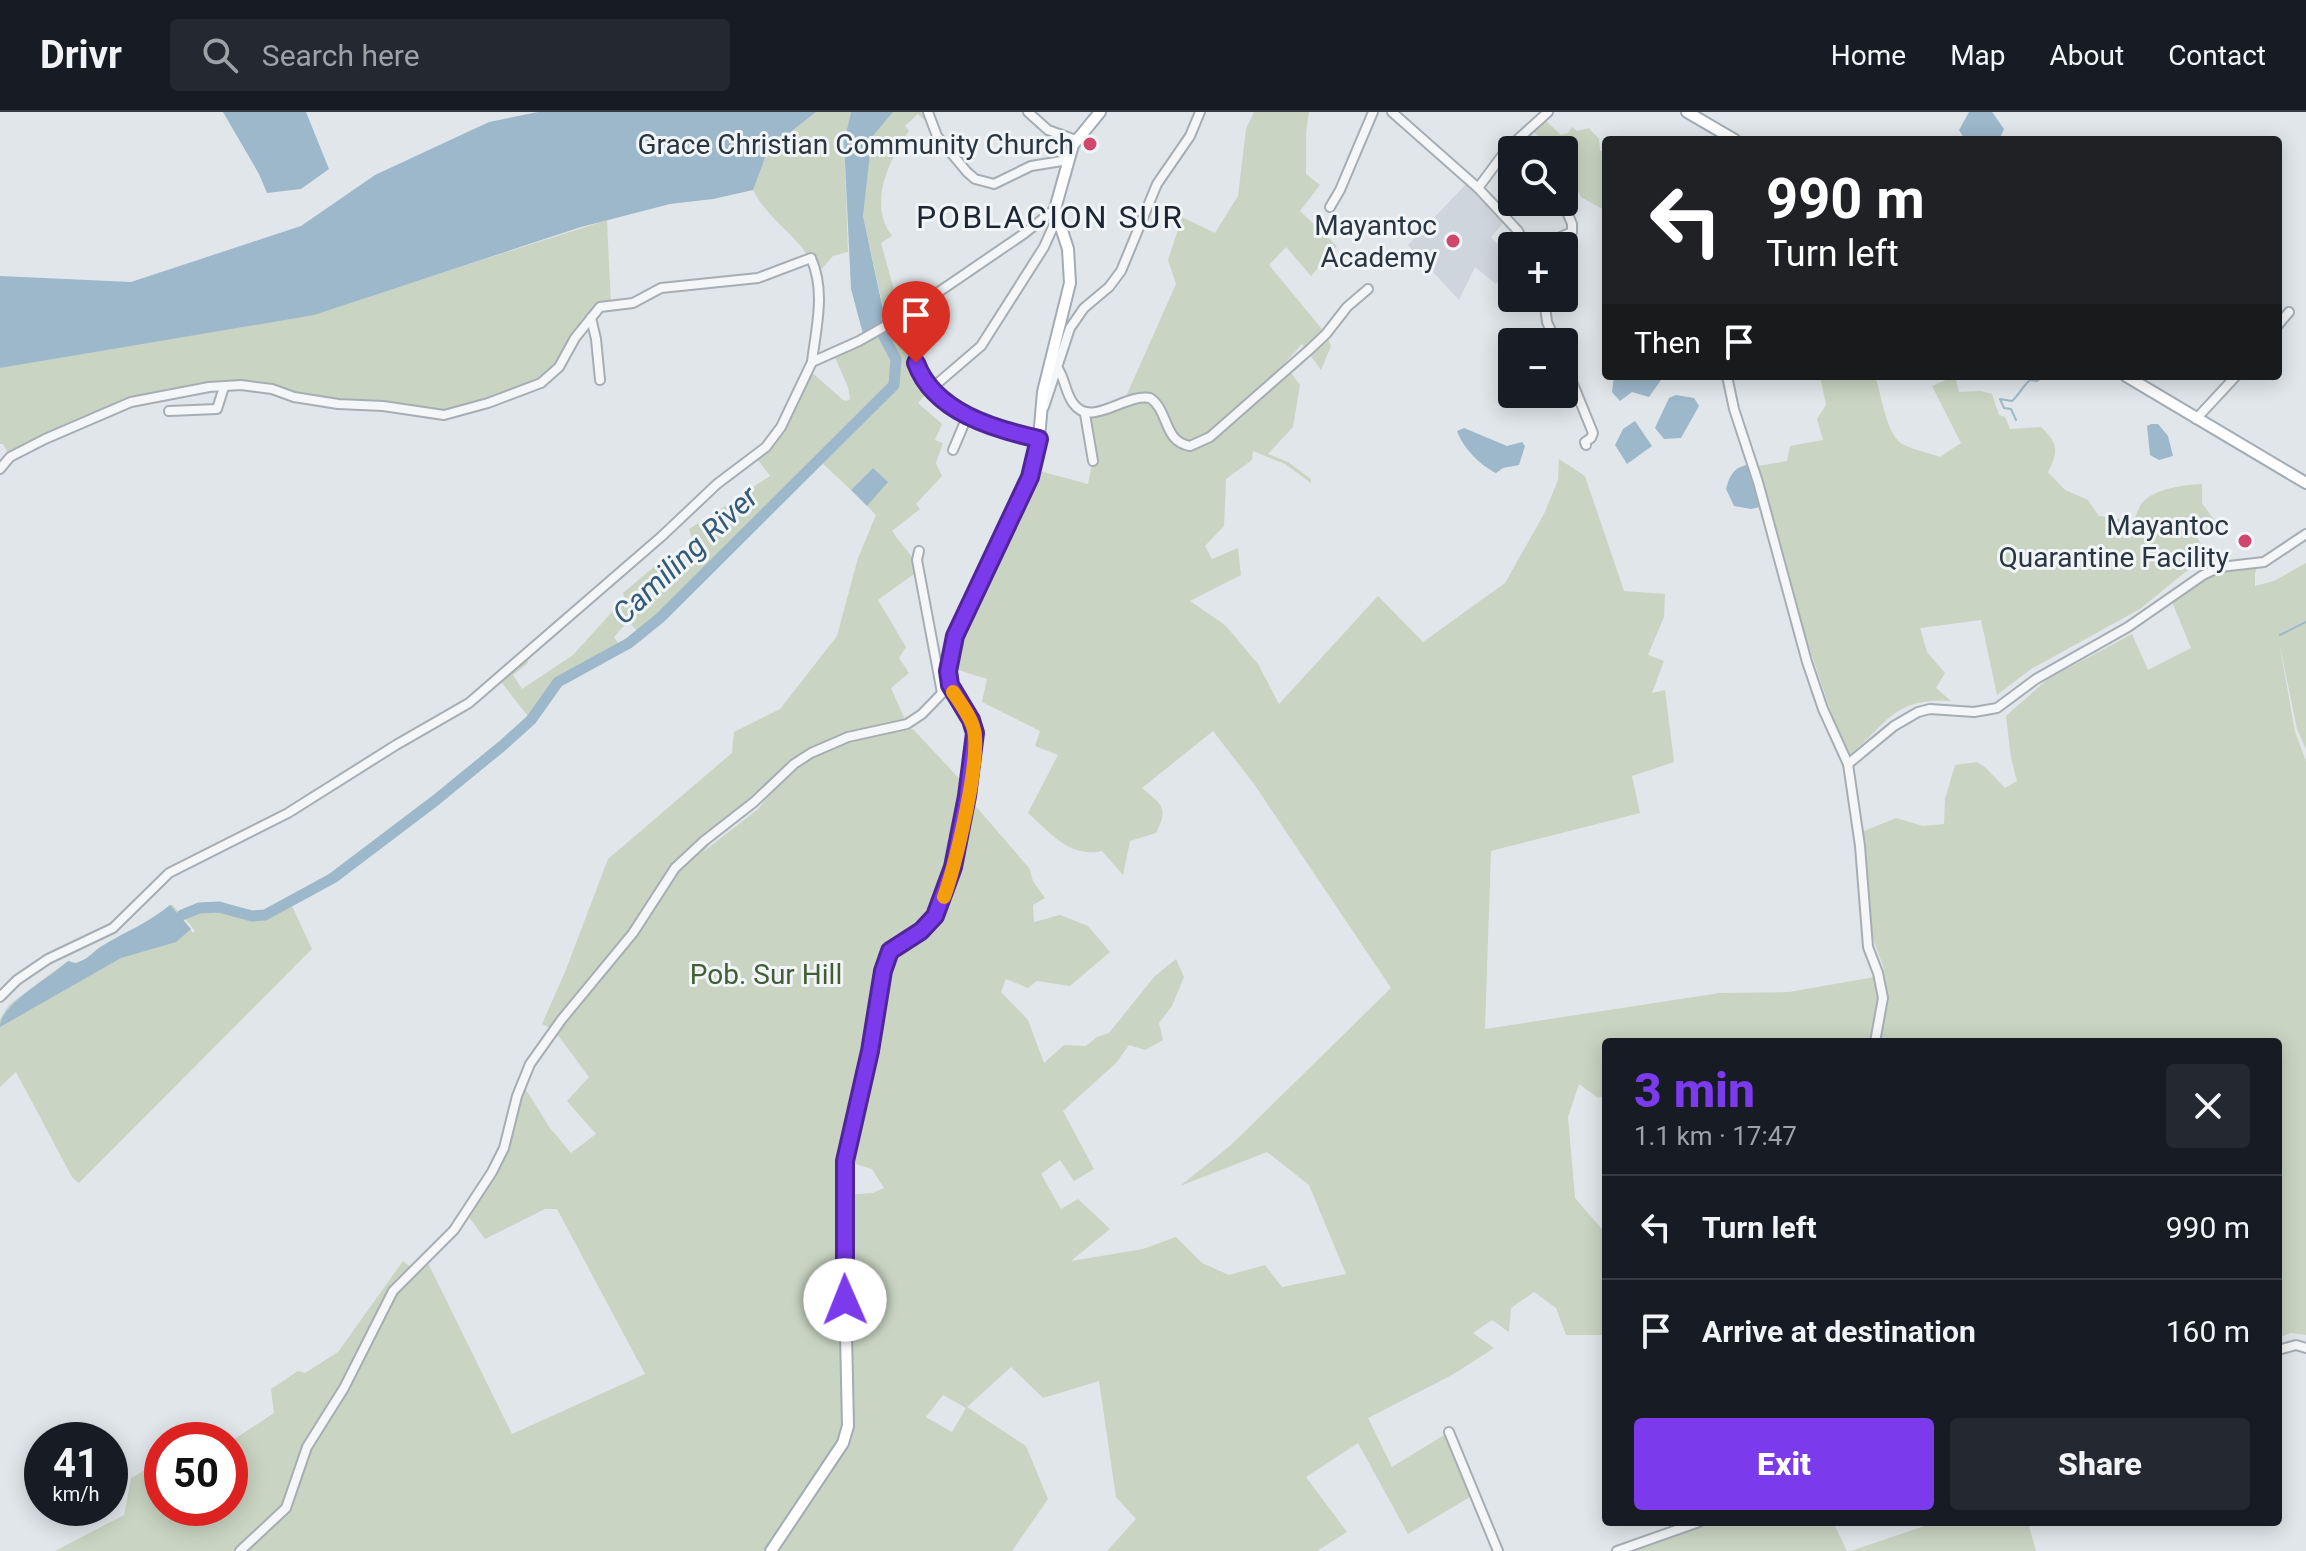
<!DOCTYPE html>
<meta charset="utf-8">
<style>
body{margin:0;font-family:Roboto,sans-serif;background:#242831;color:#f1f3f6;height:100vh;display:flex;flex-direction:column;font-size:30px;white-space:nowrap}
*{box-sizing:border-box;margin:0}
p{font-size:26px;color:#9ea1a6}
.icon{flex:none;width:44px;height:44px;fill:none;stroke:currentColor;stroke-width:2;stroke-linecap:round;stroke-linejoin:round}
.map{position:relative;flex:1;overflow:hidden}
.drawer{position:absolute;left:1602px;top:926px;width:680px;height:488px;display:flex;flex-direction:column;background:#171b24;border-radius:8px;box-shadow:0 4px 20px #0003}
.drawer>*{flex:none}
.guide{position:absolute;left:1602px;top:24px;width:680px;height:244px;border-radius:8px;box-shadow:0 4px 20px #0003;background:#202124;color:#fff;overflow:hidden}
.tools{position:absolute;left:1498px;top:24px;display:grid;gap:16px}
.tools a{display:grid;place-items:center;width:80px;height:80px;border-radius:8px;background:#171b24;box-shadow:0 4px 20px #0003;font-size:40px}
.speed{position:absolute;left:24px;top:1310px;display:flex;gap:16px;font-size:40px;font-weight:700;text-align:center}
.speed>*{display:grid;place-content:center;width:104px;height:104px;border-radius:50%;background:#171b24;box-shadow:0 4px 20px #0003;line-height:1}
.speed small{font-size:20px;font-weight:400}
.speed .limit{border:12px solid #d22;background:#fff;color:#111}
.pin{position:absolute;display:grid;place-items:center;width:68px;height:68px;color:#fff;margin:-82px -34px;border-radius:50% 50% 50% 0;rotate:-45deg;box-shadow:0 0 8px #0007}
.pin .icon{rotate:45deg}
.me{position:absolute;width:88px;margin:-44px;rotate:359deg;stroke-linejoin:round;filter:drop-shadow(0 0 6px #0008)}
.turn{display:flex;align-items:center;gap:28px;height:168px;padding:0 32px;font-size:36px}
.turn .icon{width:104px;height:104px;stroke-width:2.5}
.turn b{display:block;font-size:56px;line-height:68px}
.then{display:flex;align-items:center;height:76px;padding:0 32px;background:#0003;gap:16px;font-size:30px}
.round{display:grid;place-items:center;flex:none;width:84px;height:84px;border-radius:8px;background:#242831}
.headline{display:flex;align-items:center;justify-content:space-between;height:136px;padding:0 32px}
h1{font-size:48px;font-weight:800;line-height:60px;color:#7c3aed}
.action{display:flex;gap:16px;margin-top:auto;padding:16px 32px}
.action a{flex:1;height:92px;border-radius:8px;background:#7c3aed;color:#fff;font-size:32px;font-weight:800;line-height:92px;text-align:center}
.action a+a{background:#242831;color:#f1f3f6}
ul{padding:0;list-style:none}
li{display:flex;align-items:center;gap:24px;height:104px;padding:0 32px;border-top:2px solid #363941}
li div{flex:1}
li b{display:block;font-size:30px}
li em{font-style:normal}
header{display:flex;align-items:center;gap:48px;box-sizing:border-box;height:112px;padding:0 40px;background:#171b24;border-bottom:2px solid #363941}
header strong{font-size:38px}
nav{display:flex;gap:44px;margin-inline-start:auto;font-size:28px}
.search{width:560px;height:72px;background:#242831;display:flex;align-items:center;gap:20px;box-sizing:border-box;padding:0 28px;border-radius:8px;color:#9ea1a6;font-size:30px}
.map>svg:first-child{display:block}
.built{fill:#cfd5dc}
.green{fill:#c9d4c2;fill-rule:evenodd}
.water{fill:#9cb8ca}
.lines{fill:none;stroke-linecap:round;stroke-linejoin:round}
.stream{stroke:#9cb8ca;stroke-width:2}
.river{stroke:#9cb8ca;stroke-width:11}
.minor-casing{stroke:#a6aeb4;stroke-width:12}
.major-casing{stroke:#a1acb6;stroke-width:14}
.minor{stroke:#f4f6f8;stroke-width:8}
.major{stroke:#fff;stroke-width:10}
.route-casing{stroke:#51269a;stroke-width:20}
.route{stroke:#7c3aed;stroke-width:14}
.slow{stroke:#f59e0b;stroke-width:14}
.poi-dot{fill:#d0466c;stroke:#f1f5f7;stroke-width:3}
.labels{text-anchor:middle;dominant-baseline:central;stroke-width:6;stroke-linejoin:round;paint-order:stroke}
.poi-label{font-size:28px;fill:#293642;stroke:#f1f5f7;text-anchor:end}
.park-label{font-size:28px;fill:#435e36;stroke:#f1f5f7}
.water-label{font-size:30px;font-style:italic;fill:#335a77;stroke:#f1f5f7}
.quarter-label{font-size:32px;letter-spacing:2px;fill:#1c2633;stroke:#f1f5f7}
</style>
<header>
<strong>Drivr</strong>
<div class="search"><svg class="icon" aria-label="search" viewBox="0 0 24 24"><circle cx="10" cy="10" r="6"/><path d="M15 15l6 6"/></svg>Search here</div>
<nav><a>Home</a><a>Map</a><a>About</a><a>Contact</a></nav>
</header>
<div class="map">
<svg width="2306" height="1439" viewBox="0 0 2306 1439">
<rect width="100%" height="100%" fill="#e1e6ea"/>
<polygon class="built" points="1468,70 1507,107 1491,125 1512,147 1496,172 1475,155 1459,188 1408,133"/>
<g class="green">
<path d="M816 0H851L844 30 848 140 833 144 817 162C803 124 770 112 753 78L768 38Z"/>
<path d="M893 0H929V5L925 9 918 2 905 14 909 19C890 47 867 91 892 124L881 131 896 185 893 188 903 203 915 196C916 225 908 254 932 276L918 291 942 312 935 328 943 331 936 351 942 364 916 392 920 397 892 419C901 433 914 443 918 459L878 488 906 535 899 546 909 561 891 576 907 612C882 617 858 621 835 630 805 641 783 663 760 684 739 703 722 718 703 740L758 697 782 668 813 646 866 624 913 617 967 675 945 769 927 808 887 834 876 855 837 1056 844 1065V1083L873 1081 884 1076 872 1057 845 1049 883 857C895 822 916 831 934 805 953 778 961 717 967 684L1029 756 1033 769 1045 786 1033 793 1034 810 1060 803 1088 814 1110 840 1070 874 1037 869 1028 876 1006 867 1001 880 1028 908 1044 951 1064 933 1086 934 1097 925 1109 921 1154 865 1176 847 1184 865 1172 894 1159 911 1163 928 1145 938 1129 933 1116 951 1063 999 1094 1057 1074 1069 1060 1048 1041 1062 1061 1097 1078 1087 1110 1117 1071 1149 1143 1137 1176 1125 1202 1151 1229 1163 1265 1153 1282 1175 1346 1162 1309 1073 1267 1040 1180 1074 1231 1033 1391 876 1254 672 1213 619 1142 676C1162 693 1169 695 1156 721L1130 729 1123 763 1102 739C1069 746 1051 721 1028 701L1058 643 1035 634 1040 619 982 590 987 567 949 555 955 524 1032 357 1088 372 1093 347 1085 302 1097 300 1124 289 1176 172 1168 148 1182 105 1215 121 1238 84 1246 17 1254 0H1309L1306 21V62L1320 73 1300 99 1337 134 1311 164 1286 135 1269 153 1326 222 1331 234 1321 258 1302 232 1284 252 1300 273 1293 315 1268 342 1288 350 1311 367V371L1285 352 1253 339 1252 348 1226 367 1224 414 1205 434 1212 447 1238 436 1241 463 1190 489 1225 513 1258 552 1279 592 1378 484 1423 530 1505 471 1544 402 1558 368 1559 347 1585 364 1624 479 1665 482 1664 505 1648 543 1664 549 1652 581 1665 578 1674 650 1632 664 1640 701 1491 739 1485 917 1720 881 1789 880 1875 865 1878 861 1883 886 1875 930H1606V983L1598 986 1579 972 1568 1005 1575 1086 1606 1122V1223H1566L1556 1196 1534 1180 1511 1196 1509 1220 1492 1208 1473 1221 1494 1236 1452 1263 1368 1306 1392 1355 1449 1320 1475 1382 1408 1422 1358 1331 1306 1365 1347 1420 1317 1439H1107L1136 1407 1116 1385 1099 1269 1043 1286 1011 1255 967 1295 1026 1334 1048 1387 1012 1439H55L124 1403 131 1366 145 1358 157 1379 162 1376V1396H230V1330L274 1301 271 1277 298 1259 305 1261 338 1240 403 1149 413 1157 425 1145 512 1322 645 1262 557 1097H545L485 1127 466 1101 496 1053 505 1030 521 970 550 1016 571 1041 596 1022 567 989 589 965 554 918 542 912 565 860 608 747 732 641 734 620 780 597 837 524 858 446 876 403 867 394 887 370 873 356 851 378 818 347C759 405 706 470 640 522L628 509 614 525 621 535 558 570 531 608 498 566 526 542 528 551 513 563 522 577 573 543 612 500 626 490 623 481 655 454 694 432 689 417 730 391 740 403 749 398 740 383 770 364 755 344 772 328 809 258 842 287 846 289 850 287 848 275 833 241 887 213 863 104 872 25ZM943 1283 966 1296 952 1320 926 1305Z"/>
<polygon points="1544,7 1561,23 1568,21 1572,15 1577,19 1589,16 1599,27 1600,39 1606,38 1606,99 1581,85 1564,52 1564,38 1552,38 1532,18"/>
<polygon points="607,108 611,195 600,195 564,246 541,271 444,303 350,293 241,273 131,290 10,345 3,332 0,332 0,256 116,236 363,186"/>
<path d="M1820 264H1875C1882 284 1886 324 1904 333 1915 338 1929 341 1940 345L1961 331 1932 274 1955 264 1959 280 1981 279 1992 282 1999 303 2005 305 2010 317 2041 315C2058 331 2059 339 2048 360L2065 378 2088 388 2099 404 2134 409C2136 404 2139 394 2143 390 2156 376 2184 373 2202 372V391L2220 416 2196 423 2208 447 2184 461 2140 497 2031 557 1997 583 1981 508 1920 516 1927 540 1945 561 1936 576 1951 589C1890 585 1888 614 1846 645L1780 448 1758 354 1787 349 1790 334 1823 328 1817 307 1826 293Z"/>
<polygon points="2259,451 2255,461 2255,474 2274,469 2306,451 2306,637 2297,617 2279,529 2295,620 2306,649 2306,1223 2291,1221 2278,1226 2278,930 1877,930 1889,888 1883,854 1872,824 1866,738 1862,720 1896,706 1923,714 1944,712 1945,687 1955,653 1977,650 1986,656 2005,676 2017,669 2011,646 2006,604 2048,567 2132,522 2148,558 2191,536 2171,487 2199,471 2199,465 2218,456"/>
<path d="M333 766 292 794 312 837 79 1071 72 1065 16 960 0 975V907L9 893 68 849C75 851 75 852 81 849 89 846 95 838 102 834 125 820 151 810 170 793H173L193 821 195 819 182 803 197 797 219 795 252 804 265 803Z"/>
<polygon points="1699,1410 1833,1410 1847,1439 1615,1439"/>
<polygon points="1936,1410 2028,1410 2036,1439 1851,1439"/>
</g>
<g class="water">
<polygon points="223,0 306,0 329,57 301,77 267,81 259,62"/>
<polygon points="538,0 816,0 768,38 753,78 713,87 670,92 581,115 314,203 0,256 0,164 131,170 301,114 375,63 489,10"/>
<polygon points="851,0 893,0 872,25 863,104 886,212 863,222 851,177 844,30"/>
<polygon points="1969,0 1992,0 2004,17 2000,26 1965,28 1959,18"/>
<polygon points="1614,264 1660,264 1661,268 1649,285 1632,280 1620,289 1612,280"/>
<polygon points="1676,283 1694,286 1699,294 1681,326 1664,327 1655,316 1669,286"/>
<polygon points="1635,309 1652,334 1627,352 1615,333 1623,317"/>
<polygon points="2151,312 2158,312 2168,324 2173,344 2159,348 2150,343 2147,314"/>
<path d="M1464 316 1507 334 1522 330 1525 334 1519 353 1503 356 1496 361C1480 353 1463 336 1457 319Z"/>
<path d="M1746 353 1750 357 1760 395 1751 397 1734 394 1726 377C1729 365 1733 356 1746 353Z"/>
<polygon points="873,356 888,370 867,394 851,378"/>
<path d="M170 793 191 817 176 830 121 846 0 915C0 892 51 865 68 849 75 851 75 852 81 849 89 846 95 838 102 834 125 820 150 810 170 793Z"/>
</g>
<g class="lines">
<g class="stream">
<path d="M2016 308 2011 297 2004 296 2000 287 2012 289C2019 283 2022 275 2030 268L2037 269 2045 264"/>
<polyline points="2280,523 2306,510"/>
</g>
<polyline class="river" points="182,803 199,796 219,795 252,804 265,803 333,766 436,688 502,634 531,608 558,570 629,531 660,506 894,273 896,247 876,210"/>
<defs>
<g id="minor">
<polyline points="928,0 937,24 967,60 975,67 994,72 1031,54 1068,48"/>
<polyline points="1028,0 1048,18 1076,28"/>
<polyline points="1392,0 1478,76 1507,37 1548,0"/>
<polyline points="1478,76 1518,119 1525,134"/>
<polyline points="1330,95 1340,78 1373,0"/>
<polyline points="1504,101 1512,86"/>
<polyline points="1540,134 1572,120 1572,112 1563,90"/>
<polyline points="1544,186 1547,210 1556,230"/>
<path d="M915 196C916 213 911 235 916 252 930 298 998 318 1039 327"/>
<polyline points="591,206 596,227 600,268"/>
<polyline points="2278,213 2289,200"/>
<polyline points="1564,250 1593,321 1591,326 1585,330 1586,333"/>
<path d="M1057 255C1065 266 1065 280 1073 291 1091 317 1125 281 1150 286 1169 298 1163 330 1190 334L1210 325 1309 238 1326 222 1347 195 1368 177"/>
<polyline points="1727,264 1734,297 1758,370 1807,550 1823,597 1848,652 1860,734 1868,835 1878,861 1883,886 1875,930"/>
<polyline points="932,276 981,234 1044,135 1057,106"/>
<polyline points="1044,295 1070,216 1084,196 1109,175 1121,159 1157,72 1190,24 1200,0"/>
<polyline points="169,299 217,297 224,275"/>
<polyline points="1085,302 1093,349"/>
<polyline points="2196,307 2236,264"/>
<polyline points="953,338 964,312 970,305"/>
<path d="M0 357 10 345 45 327 131 290 209 275 241 273 272 277 294 285 338 292 383 294 444 303 488 291 541 271 559 255 575 226 600 195 633 191 661 176 758 166 811 146C826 180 816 215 812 250"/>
<polyline points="919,439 917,448 942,581"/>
<polyline points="1848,652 1894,614 1918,600 1930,597 1974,600 1997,596 2036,567 2128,515 2203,463 2220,455 2264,450 2306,422"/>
<polyline points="0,885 17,868 48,847 113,816 169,761 288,701 396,633 469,591 662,424 717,372 766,335 781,315 812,250 859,229 905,203 1025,121 1055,97"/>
<polyline points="2278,1238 2296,1233 2306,1236"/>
<polyline points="1449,1320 1498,1439"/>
<polyline points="240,1439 286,1396 307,1335 344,1276 393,1179 454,1118 492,1060 504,1036 517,984 530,952 562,907 633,821 675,756 704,729 754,690 794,652 811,641 848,625 907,612 922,602 950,573"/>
<polyline points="1617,1439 1699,1410"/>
</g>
<g id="major">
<polyline points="1687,0 1735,28"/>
<polyline points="2126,264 2306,371"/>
<polyline points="771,1439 843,1331 848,1314 843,1083 845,1049 888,843 893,836 921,819 935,804 953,755 975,629 971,608 950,573 949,549 955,525 1001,430 1030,365 1038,338 1043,280 1070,171 1068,137 1055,97 1073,33 1100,0"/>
</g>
</defs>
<use href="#minor" class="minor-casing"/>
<use href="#major" class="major-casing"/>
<use href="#minor" class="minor"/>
<use href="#major" class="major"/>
</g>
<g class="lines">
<defs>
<path id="route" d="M845 1188V1049L870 939 883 859 890 839 921 819 935 804 953 755 967 684 975 621 971 608 950 573 948 559 955 524 1030 365 1039 327C994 317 934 300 916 251"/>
</defs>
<use href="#route" class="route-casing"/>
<use href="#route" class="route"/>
<path class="slow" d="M944 785C955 754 981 648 974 618 971 605 961 592 953 580"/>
</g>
<g class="poi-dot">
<circle cx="1090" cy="32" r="8"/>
<circle cx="1453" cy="129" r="8"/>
<circle cx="2245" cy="429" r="8"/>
</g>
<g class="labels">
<g class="poi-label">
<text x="1074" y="32">Grace Christian Community Church</text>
<text x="1437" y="113">Mayantoc<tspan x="1437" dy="32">Academy</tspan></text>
<text x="2229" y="413">Mayantoc<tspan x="2229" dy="32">Quarantine Facility</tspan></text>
</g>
<g class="park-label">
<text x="766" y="862">Pob. Sur Hill</text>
</g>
<g class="water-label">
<text transform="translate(685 443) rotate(-43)">Camiling River</text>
</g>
<g class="quarter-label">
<text x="1050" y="105">POBLACION SUR</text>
</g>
</g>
</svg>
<div class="tools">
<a><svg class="icon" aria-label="search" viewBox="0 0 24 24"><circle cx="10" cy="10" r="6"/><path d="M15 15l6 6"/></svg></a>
<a>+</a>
<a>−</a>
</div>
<div class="speed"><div>41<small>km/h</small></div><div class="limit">50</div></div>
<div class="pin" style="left:916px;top:251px;background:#d93025"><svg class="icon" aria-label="arrive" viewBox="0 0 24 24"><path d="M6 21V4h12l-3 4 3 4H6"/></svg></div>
<svg class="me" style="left:845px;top:1188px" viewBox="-20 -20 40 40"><circle r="19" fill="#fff"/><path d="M0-13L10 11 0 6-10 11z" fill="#7c3aed"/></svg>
<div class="guide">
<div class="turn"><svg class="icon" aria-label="left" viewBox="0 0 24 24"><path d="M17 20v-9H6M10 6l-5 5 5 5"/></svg><div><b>990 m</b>Turn left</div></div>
<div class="then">Then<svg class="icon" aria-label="arrive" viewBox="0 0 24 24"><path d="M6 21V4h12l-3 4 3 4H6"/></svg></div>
</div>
<section class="drawer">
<div class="headline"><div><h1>3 min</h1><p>1.1 km · 17:47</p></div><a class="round"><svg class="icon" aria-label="close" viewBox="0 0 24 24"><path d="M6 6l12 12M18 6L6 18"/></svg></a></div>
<ul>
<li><svg class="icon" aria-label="left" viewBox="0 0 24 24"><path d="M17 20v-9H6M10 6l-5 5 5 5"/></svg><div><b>Turn left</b></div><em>990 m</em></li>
<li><svg class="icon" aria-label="arrive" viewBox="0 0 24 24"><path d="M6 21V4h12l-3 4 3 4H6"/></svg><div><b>Arrive at destination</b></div><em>160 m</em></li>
</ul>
<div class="action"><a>Exit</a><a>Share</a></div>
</section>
</div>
